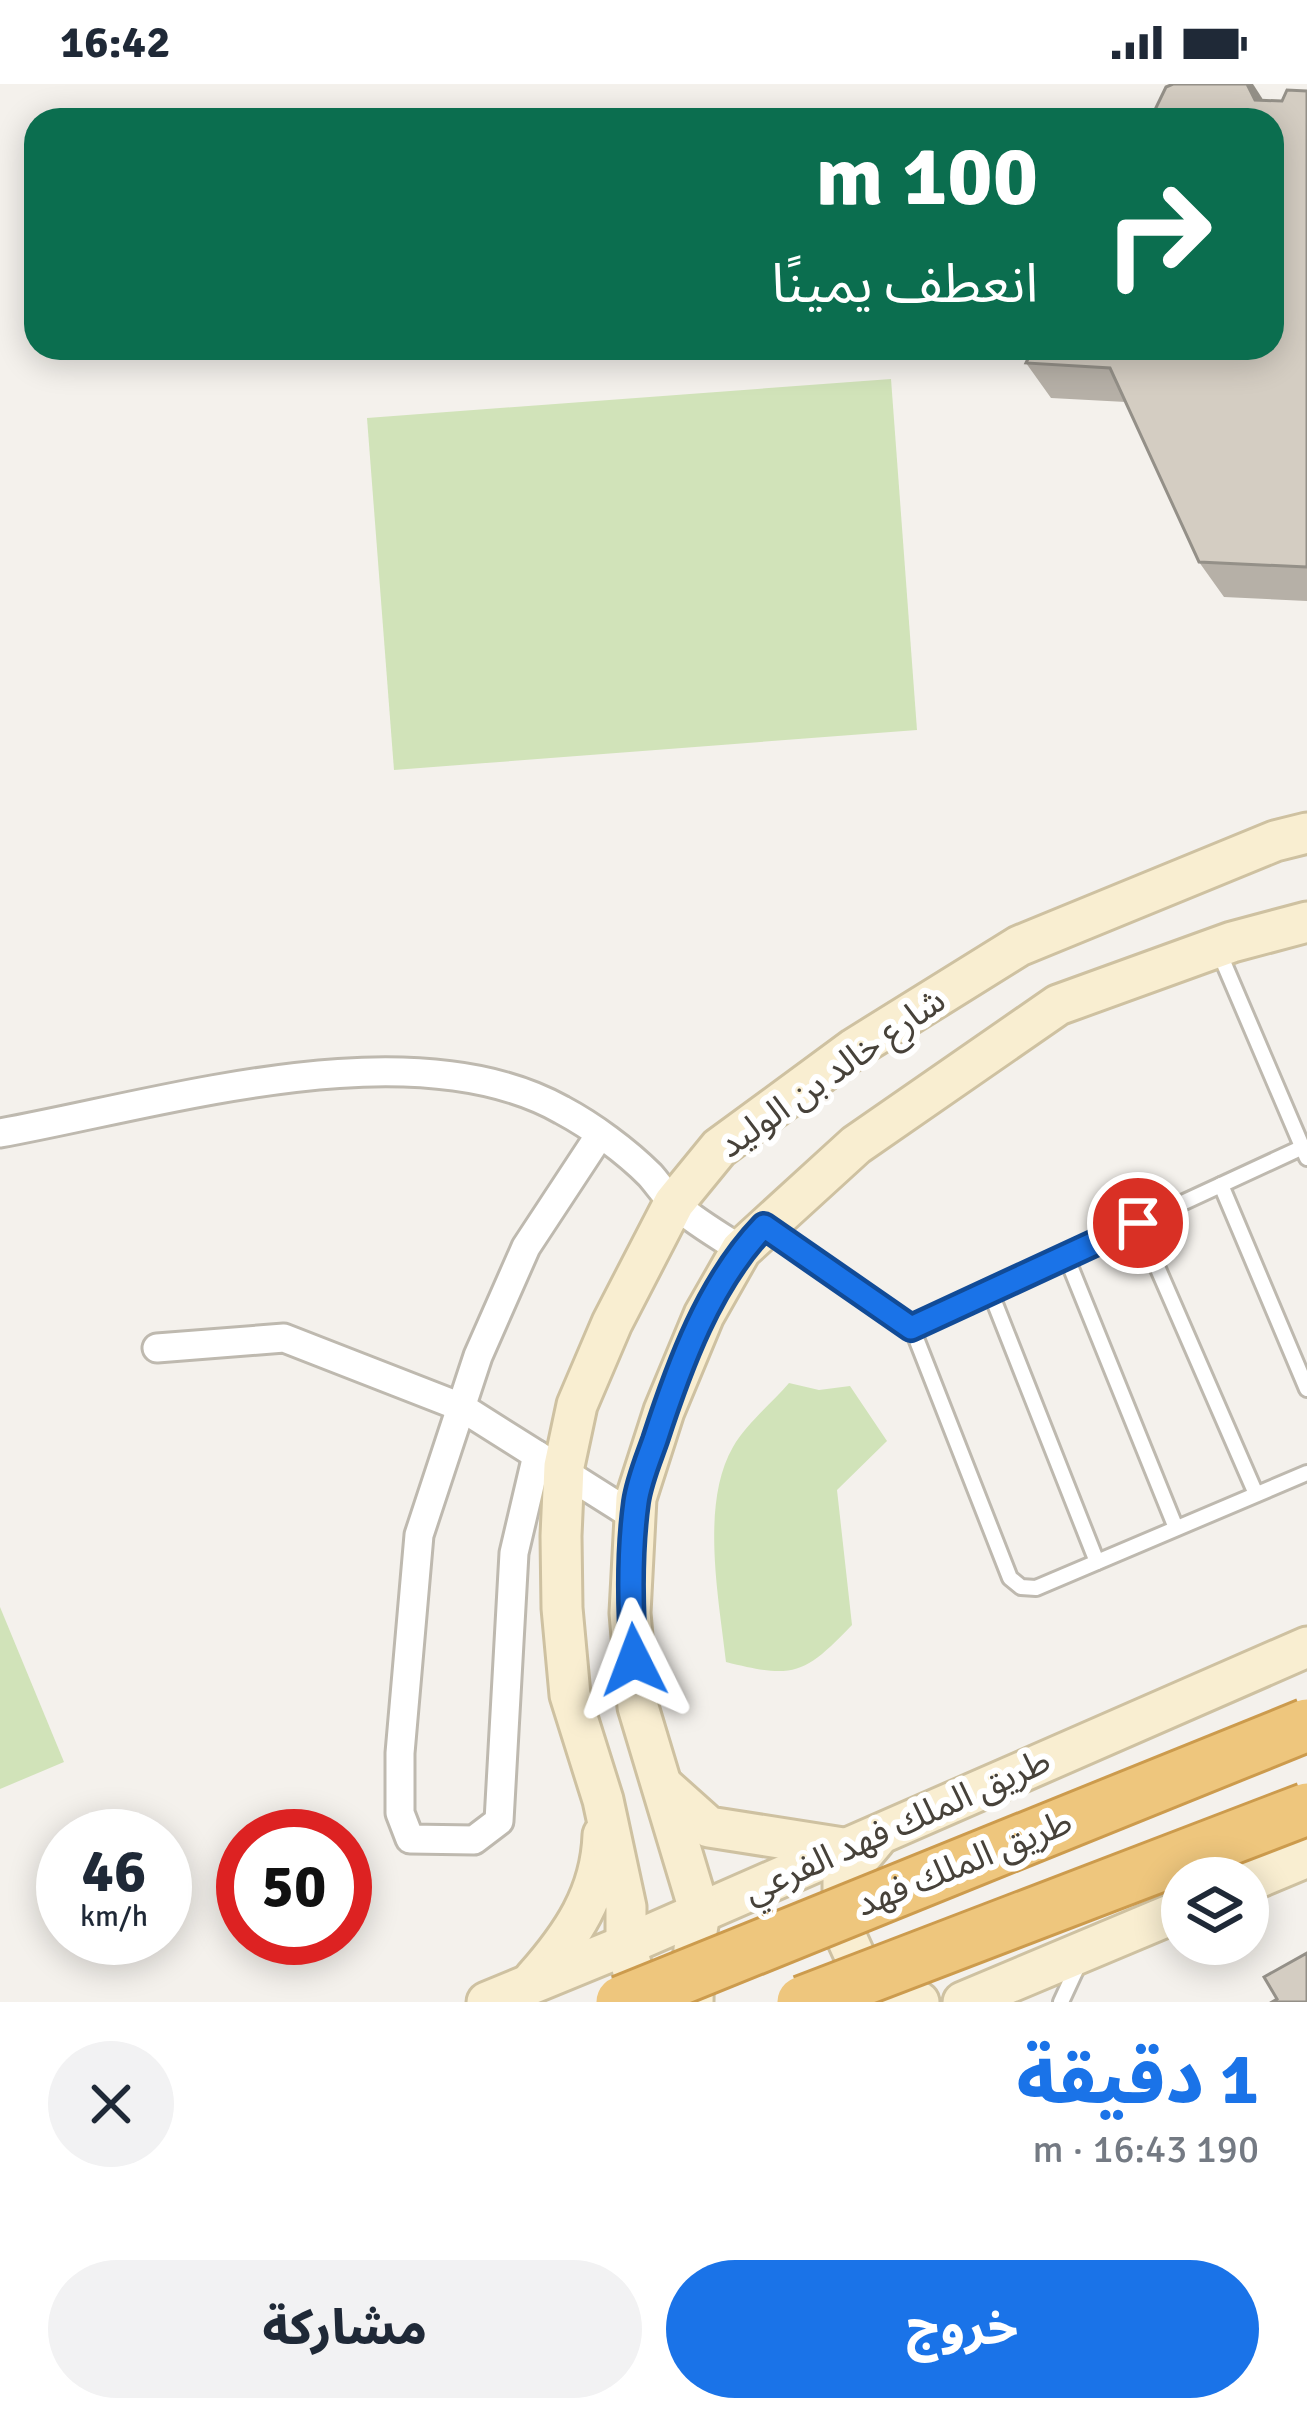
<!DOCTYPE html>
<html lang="ar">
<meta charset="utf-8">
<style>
body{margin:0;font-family:Signika,"Noto Sans Arabic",sans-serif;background:#f2f2f3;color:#1f2937;direction:rtl;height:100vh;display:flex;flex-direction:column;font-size:45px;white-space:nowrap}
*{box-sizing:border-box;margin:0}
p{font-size:39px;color:#747a83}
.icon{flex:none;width:66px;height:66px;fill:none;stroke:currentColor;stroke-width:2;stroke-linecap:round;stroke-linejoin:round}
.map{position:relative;height:1918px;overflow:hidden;direction:ltr}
.panel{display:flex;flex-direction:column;background:#fff;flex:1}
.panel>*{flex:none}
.top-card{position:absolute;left:24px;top:24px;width:1260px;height:252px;border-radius:36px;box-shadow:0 6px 30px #0003;direction:rtl;background:#0b6e4f;color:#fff;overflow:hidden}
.tools{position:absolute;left:1161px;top:1773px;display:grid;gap:24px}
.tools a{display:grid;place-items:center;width:108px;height:108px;border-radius:50%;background:#fff;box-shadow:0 6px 30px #0003;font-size:60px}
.speed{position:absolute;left:36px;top:1725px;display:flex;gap:24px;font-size:60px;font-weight:700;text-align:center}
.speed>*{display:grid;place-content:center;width:156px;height:156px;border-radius:50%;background:#fff;box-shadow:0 6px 30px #0003;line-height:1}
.speed small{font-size:30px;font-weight:400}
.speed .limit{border:18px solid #d22;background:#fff;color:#111}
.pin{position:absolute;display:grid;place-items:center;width:102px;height:102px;color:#fff;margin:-51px;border:6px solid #fff;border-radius:50%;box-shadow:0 3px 12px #0007}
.me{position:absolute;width:132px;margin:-66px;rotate:357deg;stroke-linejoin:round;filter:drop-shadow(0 0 9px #0008)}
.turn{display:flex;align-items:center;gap:42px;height:252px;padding:0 48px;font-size:54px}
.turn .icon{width:156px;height:156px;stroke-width:2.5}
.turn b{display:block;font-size:84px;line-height:102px}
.round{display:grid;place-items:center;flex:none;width:126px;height:126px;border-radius:63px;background:#f2f2f3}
.summary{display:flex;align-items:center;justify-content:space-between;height:204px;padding:0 48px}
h1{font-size:72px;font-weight:800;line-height:90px;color:#1a73e8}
.cta{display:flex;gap:24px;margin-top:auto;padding:24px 48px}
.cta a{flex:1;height:138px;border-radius:72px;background:#1a73e8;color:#fff;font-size:48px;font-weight:800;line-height:138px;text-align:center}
.cta a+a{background:#f2f2f3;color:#1f2937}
.status{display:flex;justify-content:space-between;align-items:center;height:84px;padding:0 60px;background:#fff;direction:ltr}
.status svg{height:33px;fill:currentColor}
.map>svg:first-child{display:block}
.green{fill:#d1e3b9}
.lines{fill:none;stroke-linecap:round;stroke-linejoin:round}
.lane-casing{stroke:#beb9af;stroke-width:20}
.street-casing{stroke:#beb9af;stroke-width:33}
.secondary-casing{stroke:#cec1a1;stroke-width:45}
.lane{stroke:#fff;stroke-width:14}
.street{stroke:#fff;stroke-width:27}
.secondary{stroke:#f9eed1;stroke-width:39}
.highway-bridge-casing{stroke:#cc9b4d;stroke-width:57;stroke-linecap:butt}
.highway-bridge{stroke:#eec67d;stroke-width:51}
.wall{fill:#b6b0a7}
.shaded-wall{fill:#949088}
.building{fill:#d4cdc2;stroke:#949088;stroke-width:3}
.route-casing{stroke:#114b97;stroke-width:30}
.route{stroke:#1a73e8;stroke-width:21}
.labels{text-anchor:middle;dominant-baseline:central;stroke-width:12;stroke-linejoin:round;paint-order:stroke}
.street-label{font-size:36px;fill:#47423a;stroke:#fff}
</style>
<div class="status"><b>16:42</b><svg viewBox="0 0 49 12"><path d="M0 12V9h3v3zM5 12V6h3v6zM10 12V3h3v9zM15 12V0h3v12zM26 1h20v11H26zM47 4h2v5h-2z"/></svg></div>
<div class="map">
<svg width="1307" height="1918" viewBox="0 0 1307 1918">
<rect width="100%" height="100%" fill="#f4f1ec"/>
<g class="green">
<polygon points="891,295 917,646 394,686 367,334"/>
<path d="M789 1299 819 1306 850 1302 887 1357 837 1406 852 1541C804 1591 794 1595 726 1578 719 1515 700 1420 733 1363 746 1340 772 1319 789 1299Z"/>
<polygon points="0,1523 64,1678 0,1705"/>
</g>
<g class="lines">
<defs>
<g id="lane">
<polyline points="1219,868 1307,1074"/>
<polyline points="1221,1101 1307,1305"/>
<polyline points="1138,1139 1256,1410"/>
<polyline points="768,1145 912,1244 1010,1494 1021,1503 1036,1504 1307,1389"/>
<polyline points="1066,1172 1176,1444"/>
<polyline points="990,1207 1097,1478"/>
<polyline points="912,1244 1303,1063"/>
<polyline points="1061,1918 1079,1879"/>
</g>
<g id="street">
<path d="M0 1049C161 1020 411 941 562 1026 592 1042 626 1067 650 1091 658 1100 665 1111 674 1119 693 1137 719 1151 741 1166"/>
<polyline points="599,1052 526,1163 478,1272 419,1451 400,1669 400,1729 410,1755 474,1756 499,1737 514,1469 537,1371 635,1433"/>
<polyline points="157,1264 284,1254 461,1323 537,1371"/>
</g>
<g id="secondary">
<polyline points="662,1701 709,1743 843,1764"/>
<polyline points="875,1756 843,1794 843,1846 858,1879 919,1918"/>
<polyline points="1248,1798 1307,1773"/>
<path d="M534 1895C572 1852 601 1810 603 1751"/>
<polyline points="487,1918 626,1861 1307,1563"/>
<polyline points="641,1918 626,1861 626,1823 603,1716 570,1611 562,1524 561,1452 564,1382 577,1321 612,1239 674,1119 719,1064 855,964 1019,862 1275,757 1307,749"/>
<polyline points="693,1918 694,1865 700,1829 638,1623 630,1529 636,1414 664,1327 704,1231 741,1166 856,1061 1058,921 1232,858 1307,838"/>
<polyline points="963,1918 1182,1826"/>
</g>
</defs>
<use href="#lane" class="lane-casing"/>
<use href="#street" class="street-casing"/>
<use href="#secondary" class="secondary-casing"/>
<use href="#lane" class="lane"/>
<use href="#street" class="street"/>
<use href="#secondary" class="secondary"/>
<defs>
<g id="highway-bridge">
<polyline points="622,1918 1307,1641"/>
<polyline points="803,1918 1307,1725"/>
</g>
</defs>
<use href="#highway-bridge" class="highway-bridge-casing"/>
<use href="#highway-bridge" class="highway-bridge"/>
</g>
<polygon class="wall" points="1307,7 1307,517 1224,513 1199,478 1126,318 1051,314 1026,279 1264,16 1282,17"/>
<polygon class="shaded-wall" points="1247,0 1253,0 1262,14 1279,51 1255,16"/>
<g class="building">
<polygon points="1173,0 1247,0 1255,16 1282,17 1287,6 1307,7 1307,483 1199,478 1110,284 1026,279 1033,264 1272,264 1272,36 1150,36 1166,3"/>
<polygon points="1307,1869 1307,1918 1272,1918 1277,1915 1264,1893"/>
</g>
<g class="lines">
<defs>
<path id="route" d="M634 1576C630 1524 629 1470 636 1418 639 1397 648 1376 655 1356 679 1282 709 1199 764 1142L911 1244 1138 1139"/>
</defs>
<use href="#route" class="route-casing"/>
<use href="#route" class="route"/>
</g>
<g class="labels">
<g class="street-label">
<text transform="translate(832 989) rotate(-35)">شارع خالد بن الوليد</text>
<text transform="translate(897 1742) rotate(-24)">طريق الملك فهد الفرعي</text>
<text transform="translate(964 1779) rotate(-22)">طريق الملك فهد</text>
</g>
</g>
</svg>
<div class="tools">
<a><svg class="icon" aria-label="layers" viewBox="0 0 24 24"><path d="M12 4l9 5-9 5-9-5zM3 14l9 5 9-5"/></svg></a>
</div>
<div class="speed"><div>46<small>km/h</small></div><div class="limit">50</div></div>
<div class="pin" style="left:1138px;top:1139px;background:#d93025"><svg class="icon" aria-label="arrive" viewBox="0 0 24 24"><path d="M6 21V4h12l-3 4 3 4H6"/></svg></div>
<svg class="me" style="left:634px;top:1576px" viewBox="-20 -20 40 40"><path d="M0-17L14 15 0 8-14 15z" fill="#1a73e8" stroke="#fff" stroke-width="4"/></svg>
<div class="top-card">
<div class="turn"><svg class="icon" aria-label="right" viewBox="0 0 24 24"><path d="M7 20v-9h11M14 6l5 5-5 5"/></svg><div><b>100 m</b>انعطف يمينًا</div></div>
</div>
</div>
<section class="panel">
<div class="summary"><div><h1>1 دقيقة</h1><p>190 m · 16:43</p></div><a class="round"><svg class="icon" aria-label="close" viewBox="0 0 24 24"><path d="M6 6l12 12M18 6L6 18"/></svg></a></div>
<div class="cta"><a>خروج</a><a>مشاركة</a></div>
</section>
